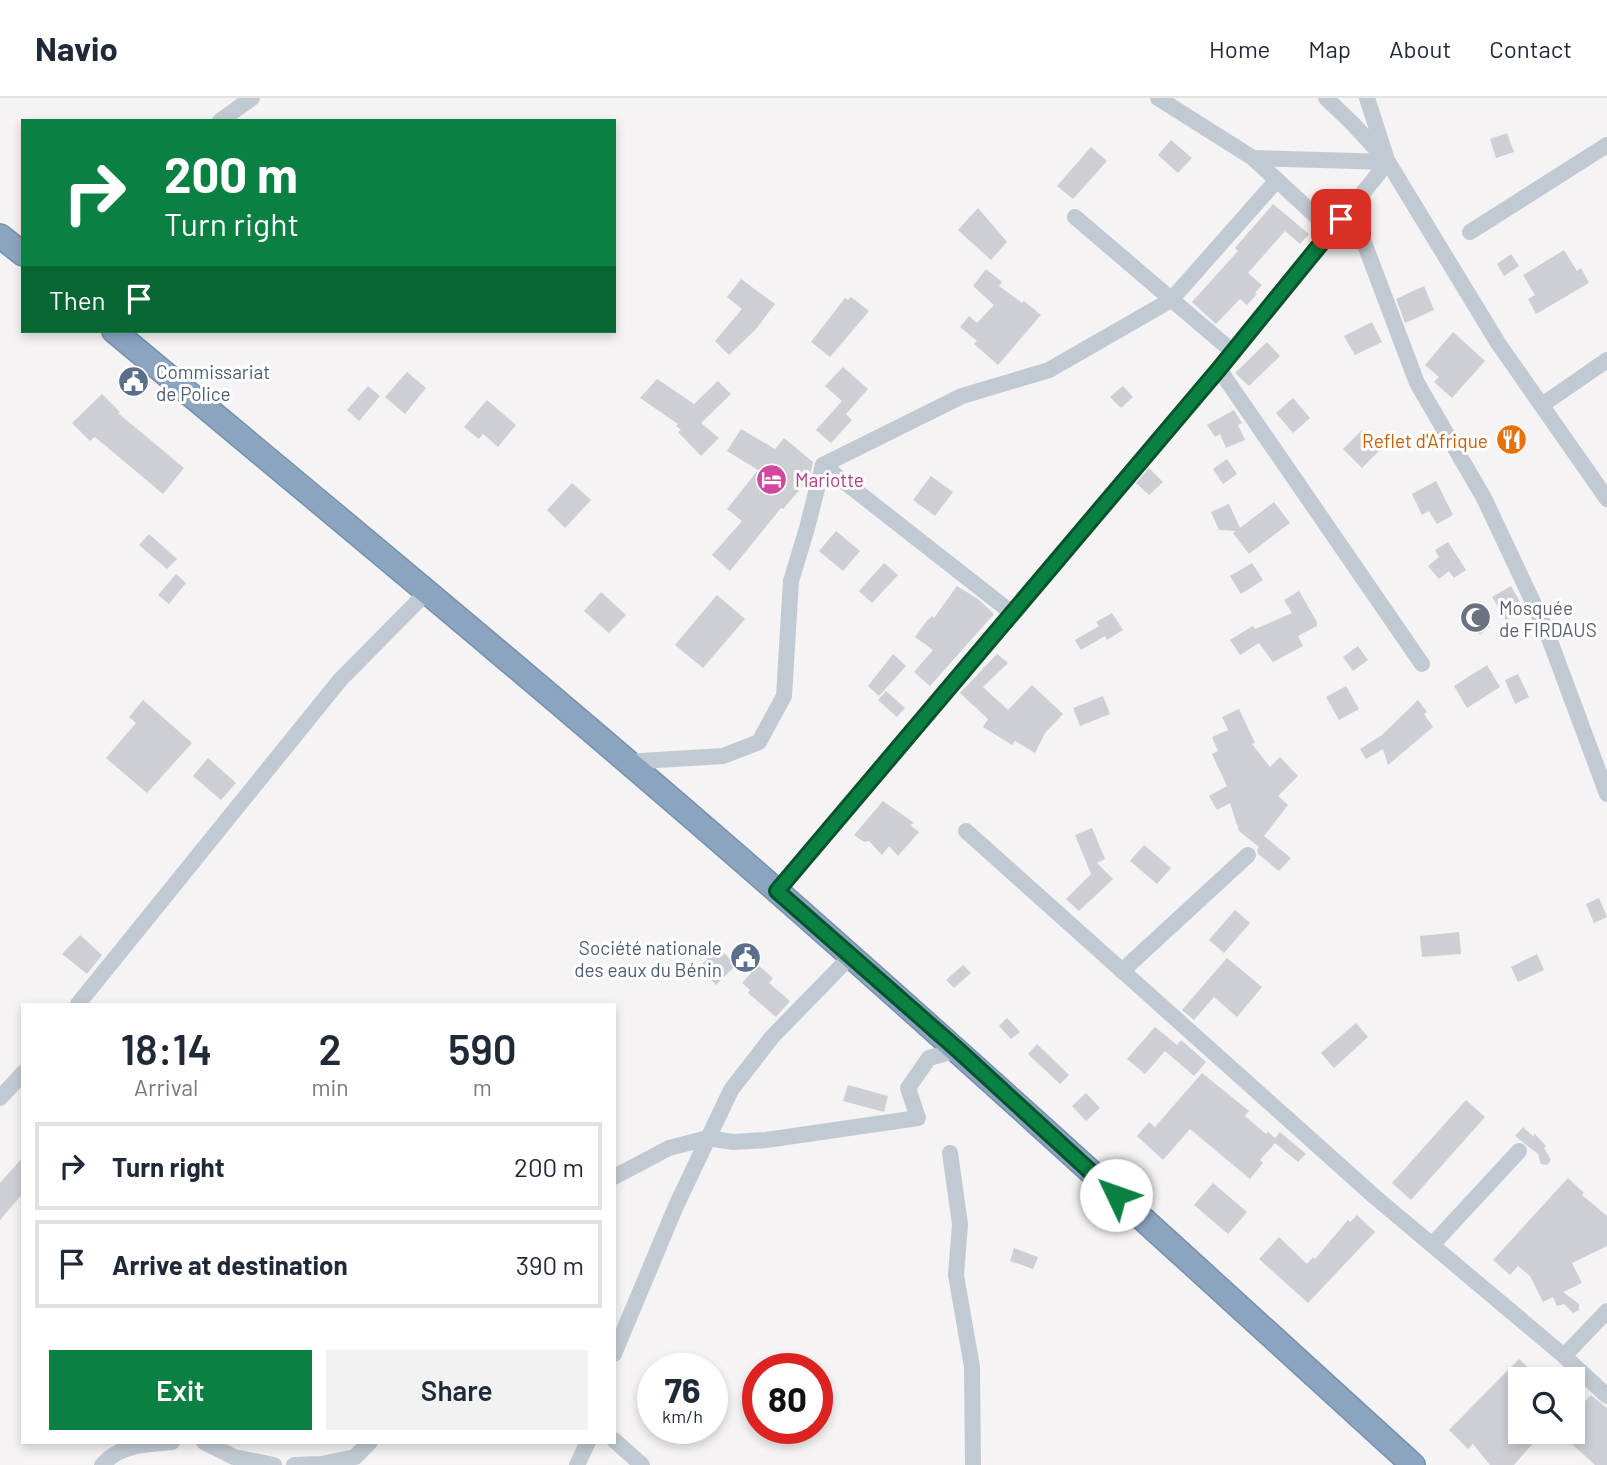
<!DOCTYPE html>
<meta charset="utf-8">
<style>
body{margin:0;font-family:Barlow,sans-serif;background:#f2f2f3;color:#1f2937;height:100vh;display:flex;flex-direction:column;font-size:26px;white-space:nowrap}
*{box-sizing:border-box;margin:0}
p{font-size:23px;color:#747a83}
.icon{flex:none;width:38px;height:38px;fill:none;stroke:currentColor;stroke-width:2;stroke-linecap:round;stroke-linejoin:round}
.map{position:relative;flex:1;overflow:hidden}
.details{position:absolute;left:21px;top:905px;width:595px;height:441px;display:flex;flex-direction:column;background:#fff;border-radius:0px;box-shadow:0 4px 10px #0003}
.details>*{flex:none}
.hud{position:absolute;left:21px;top:21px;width:595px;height:214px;border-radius:0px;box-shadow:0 4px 10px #0003;background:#0b8043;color:#fff;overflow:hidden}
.tools{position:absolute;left:1508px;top:1269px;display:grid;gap:14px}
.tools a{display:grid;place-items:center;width:77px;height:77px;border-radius:0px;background:#fff;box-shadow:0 4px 10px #0003;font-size:35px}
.speed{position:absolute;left:637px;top:1255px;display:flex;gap:14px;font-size:35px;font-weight:700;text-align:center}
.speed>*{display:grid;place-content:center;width:91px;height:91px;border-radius:50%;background:#fff;box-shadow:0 4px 10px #0003;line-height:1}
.speed small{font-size:18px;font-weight:400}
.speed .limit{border:10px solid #d22;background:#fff;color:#111}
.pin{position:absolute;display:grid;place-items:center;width:60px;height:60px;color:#fff;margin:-30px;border-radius:14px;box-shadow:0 4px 10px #0006}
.me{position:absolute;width:77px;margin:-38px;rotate:312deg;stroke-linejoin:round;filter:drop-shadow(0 0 5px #0008)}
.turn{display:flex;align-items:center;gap:24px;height:147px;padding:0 28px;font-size:32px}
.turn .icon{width:91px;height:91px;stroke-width:2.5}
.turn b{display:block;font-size:49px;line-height:60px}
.then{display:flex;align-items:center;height:66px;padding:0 28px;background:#0003;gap:14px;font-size:26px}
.eta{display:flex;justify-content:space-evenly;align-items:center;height:119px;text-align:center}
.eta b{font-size:42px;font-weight:600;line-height:49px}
.primary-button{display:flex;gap:14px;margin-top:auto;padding:14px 28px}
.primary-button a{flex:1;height:80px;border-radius:0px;background:#0b8043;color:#fff;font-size:28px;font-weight:600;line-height:80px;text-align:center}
.primary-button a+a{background:#f2f2f3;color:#1f2937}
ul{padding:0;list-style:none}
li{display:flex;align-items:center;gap:21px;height:88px;margin:0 14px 10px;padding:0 14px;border:4px solid #e0e1e3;border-radius:0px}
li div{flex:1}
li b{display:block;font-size:26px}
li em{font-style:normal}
header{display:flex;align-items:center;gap:42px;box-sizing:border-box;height:98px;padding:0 35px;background:#fff;border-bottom:2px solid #e0e1e3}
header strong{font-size:33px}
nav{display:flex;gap:38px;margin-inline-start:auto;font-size:24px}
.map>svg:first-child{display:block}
.building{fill:#cdcfd5}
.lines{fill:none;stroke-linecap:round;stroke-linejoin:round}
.highway-casing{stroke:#7690ad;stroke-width:26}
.minor{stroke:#c1cad2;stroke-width:16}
.highway{stroke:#8ba5c1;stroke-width:23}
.route-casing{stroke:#07532c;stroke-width:18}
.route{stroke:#0b8043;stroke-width:12}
.labels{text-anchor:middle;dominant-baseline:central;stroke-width:6;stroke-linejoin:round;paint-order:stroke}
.service-label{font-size:19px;fill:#4e5e75;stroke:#fff;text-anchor:start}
.food-label{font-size:19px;fill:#c56008;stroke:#fff;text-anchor:end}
.hotel-label{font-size:19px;fill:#b23c85;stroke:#fff;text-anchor:start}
.worship-label{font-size:19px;fill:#5b616d;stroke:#fff;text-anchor:start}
</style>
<header>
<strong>Navio</strong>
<nav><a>Home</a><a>Map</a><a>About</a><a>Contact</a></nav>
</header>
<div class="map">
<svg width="1607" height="1367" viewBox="0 0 1607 1367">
<rect width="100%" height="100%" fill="#f5f3f3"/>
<g class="building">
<polygon points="1507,35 1514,54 1496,60 1490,41"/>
<polygon points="1171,42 1192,60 1178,75 1158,57"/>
<polygon points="1091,49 1107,63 1073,101 1057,88"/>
<polygon points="1273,106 1309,136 1300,146 1285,133 1248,175 1262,187 1255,195 1257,196 1247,207 1240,201 1216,226 1192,204 1238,153 1235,150"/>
<polygon points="978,110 1007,144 991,162 958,132"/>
<polygon points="1564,152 1577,173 1581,170 1589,185 1536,216 1528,201 1535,197 1523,177"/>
<polygon points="1511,156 1519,168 1504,178 1497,166"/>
<polygon points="986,171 1002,184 999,188 1022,205 1024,203 1041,217 998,267 974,246 977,243 960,229 969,218 977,225 994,207 973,188"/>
<polygon points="741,181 775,206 756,231 729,257 715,243 742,211 727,199"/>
<polygon points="1424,188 1434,212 1405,225 1396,201"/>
<polygon points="851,199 869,213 830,259 811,244 845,200 848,202"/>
<polygon points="1372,224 1382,244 1355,257 1344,238"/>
<polygon points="1453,234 1485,263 1452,300 1434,284 1439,279 1425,267"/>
<polygon points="1267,244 1280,258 1249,288 1235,275"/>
<polygon points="843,269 868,291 846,316 852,322 831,345 816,332 842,303 825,288"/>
<polygon points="407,274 426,290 405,316 385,299"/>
<polygon points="657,281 694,306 718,283 731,296 701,325 719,340 701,358 678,334 681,332 676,328 678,326 640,300"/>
<polygon points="368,288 380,298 359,323 347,312"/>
<polygon points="1123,288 1133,299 1121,310 1110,299"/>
<polygon points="102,296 120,314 118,315 184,370 163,396 95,339 90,343 72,325"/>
<polygon points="1293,300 1310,320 1293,335 1276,315"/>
<polygon points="487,302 516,327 498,349 483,336 479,341 464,329"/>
<polygon points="1234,312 1242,325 1238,327 1245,342 1226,350 1220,336 1215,339 1207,327"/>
<polygon points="741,331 775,351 784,340 813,364 809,381 783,411 781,410 730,473 712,457 742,423 727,411 758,372 727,353"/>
<polygon points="1362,332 1381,351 1362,370 1343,351"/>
<polygon points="1227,361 1237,376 1223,386 1213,371"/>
<polygon points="1149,370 1163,384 1149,397 1136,385"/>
<polygon points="931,378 953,394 935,418 913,402"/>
<polygon points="1436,383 1453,417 1437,426 1429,413 1422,417 1412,396"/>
<polygon points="572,385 591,402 565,430 547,412"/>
<polygon points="1274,404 1290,425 1249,456 1233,435 1236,433 1219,432 1211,414 1229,406 1240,430"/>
<polygon points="836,433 860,453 843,473 819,453"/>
<polygon points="149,436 177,461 167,471 139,447"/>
<polygon points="1448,444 1466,472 1454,480 1449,473 1439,481 1428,468 1439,459 1435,452"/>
<polygon points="884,465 898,477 872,505 859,493"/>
<polygon points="1252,465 1263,482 1241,496 1230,478"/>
<polygon points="176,476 186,485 169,506 158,497"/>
<polygon points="957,488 978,501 994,516 930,588 914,574 933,552 915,539 926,524 932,518 934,520"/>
<polygon points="1511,488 1524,511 1506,522 1492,499"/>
<polygon points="1299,493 1317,524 1317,528 1298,538 1303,548 1273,564 1259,545 1240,557 1230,542 1253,528 1255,531 1292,515 1284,502"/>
<polygon points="601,494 626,517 609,535 584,513"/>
<polygon points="717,497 745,521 703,570 675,547"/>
<polygon points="1473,508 1490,528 1480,537 1463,517"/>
<polygon points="1112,515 1123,532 1107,542 1105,538 1081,552 1075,542 1099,528 1096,524"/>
<polygon points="1358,548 1368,562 1353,573 1343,559"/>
<polygon points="893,556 906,568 879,598 868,588"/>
<polygon points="997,556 1008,565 983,589 1008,612 1032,587 1063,616 1045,635 1035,655 1015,643 1012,647 983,629 988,621 960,595"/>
<polygon points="1487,567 1500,589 1467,610 1454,588"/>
<polygon points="1518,576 1529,599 1515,606 1505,582"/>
<polygon points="1346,588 1359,611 1339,622 1326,599"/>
<polygon points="886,593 905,610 897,619 878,602"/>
<polygon points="1103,598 1110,616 1080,628 1073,610"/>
<polygon points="143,602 192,645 147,695 106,660 136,625 129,619"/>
<polygon points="1418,602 1427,614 1424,616 1433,629 1388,667 1383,651 1366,661 1360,651 1382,637"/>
<polygon points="1239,611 1255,645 1252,646 1270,669 1280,659 1298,678 1278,698 1288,707 1264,738 1291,760 1279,773 1258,756 1257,752 1259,749 1239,733 1230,705 1217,712 1209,698 1227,688 1212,656 1218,653 1212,639 1228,632 1222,619"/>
<polygon points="208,660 236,685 221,702 193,678"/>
<polygon points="883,703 914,725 910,727 919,734 898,758 889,748 882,757 869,743 864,744 854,737"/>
<polygon points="1092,730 1105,761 1097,765 1113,781 1079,813 1066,801 1091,776 1075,737"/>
<polygon points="1144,747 1171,770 1157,786 1130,763"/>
<polygon points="1599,800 1607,819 1594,825 1586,806"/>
<polygon points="1235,812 1250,825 1224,855 1209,842"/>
<polygon points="1459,834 1461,856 1422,859 1420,838"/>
<polygon points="80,837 102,857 87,876 62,856"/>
<polygon points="719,850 736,867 716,887 699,869"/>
<polygon points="1537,856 1544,872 1518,884 1511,869"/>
<polygon points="1227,860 1262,889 1237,919 1214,899 1194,922 1182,912"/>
<polygon points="758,867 773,880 769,885 790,903 776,919 748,895 750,892 742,885"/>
<polygon points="963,867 971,875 954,890 946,882"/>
<polygon points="1007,920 1020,934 1011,941 999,928"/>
<polygon points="1356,925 1368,939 1334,970 1321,955"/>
<polygon points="1155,929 1177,947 1181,942 1206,964 1194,978 1165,953 1145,976 1127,961"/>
<polygon points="1037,946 1069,977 1060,986 1028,956"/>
<polygon points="1202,975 1249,1013 1245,1018 1266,1036 1268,1034 1275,1040 1280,1034 1306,1056 1298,1064 1275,1045 1260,1062 1263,1065 1250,1081 1190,1031 1163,1062 1137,1038 1149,1024 1155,1029"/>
<polygon points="848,987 888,998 884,1014 843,1003"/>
<polygon points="1086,995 1100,1010 1086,1023 1072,1008"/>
<polygon points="1466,1002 1485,1019 1411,1102 1392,1085"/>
<polygon points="1523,1029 1534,1039 1534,1035 1546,1048 1544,1050 1551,1062 1547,1067 1541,1066 1538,1056 1515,1038"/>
<polygon points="23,1059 23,1095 0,1122 0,1085"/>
<polygon points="1568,1080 1584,1095 1582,1097 1607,1118 1607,1148 1572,1165 1582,1185 1563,1194 1579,1206 1579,1212 1573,1215 1564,1206 1557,1208 1553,1199 1543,1204 1530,1178 1518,1168 1510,1177 1493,1162"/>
<polygon points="1213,1085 1247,1114 1228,1136 1194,1107"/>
<polygon points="1357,1117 1375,1134 1308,1205 1259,1161 1279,1139 1307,1166 1313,1159 1315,1161 1348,1122 1350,1124"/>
<polygon points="1014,1150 1038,1159 1033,1171 1010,1163"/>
<polygon points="1519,1261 1540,1281 1521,1281 1521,1334 1543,1334 1514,1367 1490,1367 1473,1346 1468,1351 1449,1332"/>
<polygon points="1591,1297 1607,1310 1607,1367 1595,1367 1559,1334 1573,1334 1573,1316"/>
</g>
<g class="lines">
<defs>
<g id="highway">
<polyline points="0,138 23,156"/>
<path d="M114 233C336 418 559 602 776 792 991 981 1202 1175 1413 1367"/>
</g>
</defs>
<use href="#highway" class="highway-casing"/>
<g class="minor">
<polyline points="1158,0 1253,60 1388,64"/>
<polyline points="1326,0 1353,26 1388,64 1498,245 1607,401"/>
<polyline points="1367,0 1386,59"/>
<polyline points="220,23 252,0"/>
<polyline points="1253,60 1332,133"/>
<polyline points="1351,110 1417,285 1484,400 1546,532 1607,696"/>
<polyline points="1075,119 1233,254"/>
<polyline points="1470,134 1607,47"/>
<polyline points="1219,271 1422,566"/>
<polyline points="1542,307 1607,262"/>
<polyline points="823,367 1012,515"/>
<polyline points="625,664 723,658 759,644 784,598 791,483 807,430 823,367 962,298 1049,272 1171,202 1277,82"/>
<polyline points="966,733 1375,1099 1564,1258 1607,1298"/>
<polyline points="777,793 1219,271 1388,64"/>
<polyline points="1122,873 1248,757"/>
<polyline points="78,906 340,582 427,494"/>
<polyline points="0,1000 23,975"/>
<polyline points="950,1055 960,1126 956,1177 972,1269 973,1367"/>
<polyline points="614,1079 669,1050 708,1040 733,1044 766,1042 918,1020 908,990 929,960 958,952"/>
<polyline points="1432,1147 1519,1053"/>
<polyline points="614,1256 676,1108 731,992 772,939 850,859"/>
<polyline points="1564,1258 1607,1213"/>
<polyline points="614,1342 642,1367"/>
<polyline points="204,1344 234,1359 274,1367"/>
<path d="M102 1367C121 1346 145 1347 172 1344"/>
<polyline points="294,1367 321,1366 355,1359 370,1344"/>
<polyline points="577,1367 588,1344"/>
</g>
<use href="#highway" class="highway"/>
</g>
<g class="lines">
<defs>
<polyline id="route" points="1116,1097 958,952 777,793 1219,271 1341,121"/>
</defs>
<use href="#route" class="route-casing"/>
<use href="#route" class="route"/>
</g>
<defs>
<symbol id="civic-disc" viewBox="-11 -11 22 22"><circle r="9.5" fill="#5c6f8a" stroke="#fff"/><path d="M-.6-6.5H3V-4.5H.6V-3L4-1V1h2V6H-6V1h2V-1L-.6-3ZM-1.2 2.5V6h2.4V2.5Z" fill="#fff"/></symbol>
<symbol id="restaurant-disc" viewBox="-11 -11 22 22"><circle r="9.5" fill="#e8710a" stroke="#fff"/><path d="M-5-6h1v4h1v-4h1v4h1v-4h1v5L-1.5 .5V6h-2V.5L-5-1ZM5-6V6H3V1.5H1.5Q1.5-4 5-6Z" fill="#fff"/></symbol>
<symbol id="hotel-disc" viewBox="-11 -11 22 22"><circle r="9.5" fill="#d1479c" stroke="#fff"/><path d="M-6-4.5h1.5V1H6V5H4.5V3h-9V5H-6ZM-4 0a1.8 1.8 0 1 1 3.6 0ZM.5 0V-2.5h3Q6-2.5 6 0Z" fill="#fff"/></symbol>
<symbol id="mosque-disc" viewBox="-11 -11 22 22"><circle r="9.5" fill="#6b7280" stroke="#fff"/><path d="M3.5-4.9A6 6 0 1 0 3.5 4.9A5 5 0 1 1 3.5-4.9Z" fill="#fff"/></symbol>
</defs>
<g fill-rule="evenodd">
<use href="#civic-disc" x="116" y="266" width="35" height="35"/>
<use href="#restaurant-disc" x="1494" y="324" width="35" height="35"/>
<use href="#hotel-disc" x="754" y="364" width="35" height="35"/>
<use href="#mosque-disc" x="1458" y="502" width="35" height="35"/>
<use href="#civic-disc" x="728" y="842" width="35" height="35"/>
</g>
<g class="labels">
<g class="service-label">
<text x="156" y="273">Commissariat<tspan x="156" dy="22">de Police</tspan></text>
<text x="722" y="849" text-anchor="end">Société nationale<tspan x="722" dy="22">des eaux du Bénin</tspan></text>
</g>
<g class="food-label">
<text x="1488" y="342">Reflet d'Afrique</text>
</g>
<g class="hotel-label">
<text x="795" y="381">Mariotte</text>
</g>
<g class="worship-label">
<text x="1499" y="509">Mosquée<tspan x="1499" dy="22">de FIRDAUS</tspan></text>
</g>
</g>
</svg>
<div class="tools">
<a><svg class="icon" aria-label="search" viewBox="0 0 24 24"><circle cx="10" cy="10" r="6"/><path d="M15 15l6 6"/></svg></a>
</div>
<div class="speed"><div>76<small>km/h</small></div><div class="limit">80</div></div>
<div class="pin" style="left:1341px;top:121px;background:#d93025"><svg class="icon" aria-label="arrive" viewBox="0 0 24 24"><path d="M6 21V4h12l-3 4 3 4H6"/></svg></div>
<svg class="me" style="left:1116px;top:1097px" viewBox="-20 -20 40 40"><circle r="19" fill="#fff"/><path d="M0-13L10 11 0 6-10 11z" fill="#0b8043"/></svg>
<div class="hud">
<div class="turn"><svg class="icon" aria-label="right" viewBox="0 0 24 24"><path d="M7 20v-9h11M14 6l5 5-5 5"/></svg><div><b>200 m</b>Turn right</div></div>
<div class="then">Then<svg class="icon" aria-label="arrive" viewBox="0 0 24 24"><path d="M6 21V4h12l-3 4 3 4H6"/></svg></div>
</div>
<section class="details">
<div class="eta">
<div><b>18:14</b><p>Arrival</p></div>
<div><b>2</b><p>min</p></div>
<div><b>590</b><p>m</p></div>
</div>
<ul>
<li><svg class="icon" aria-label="right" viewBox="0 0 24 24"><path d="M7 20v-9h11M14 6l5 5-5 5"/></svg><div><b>Turn right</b></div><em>200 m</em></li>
<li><svg class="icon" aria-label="arrive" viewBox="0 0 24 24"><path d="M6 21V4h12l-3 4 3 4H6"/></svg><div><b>Arrive at destination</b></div><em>390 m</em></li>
</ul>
<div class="primary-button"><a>Exit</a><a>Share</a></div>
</section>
</div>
